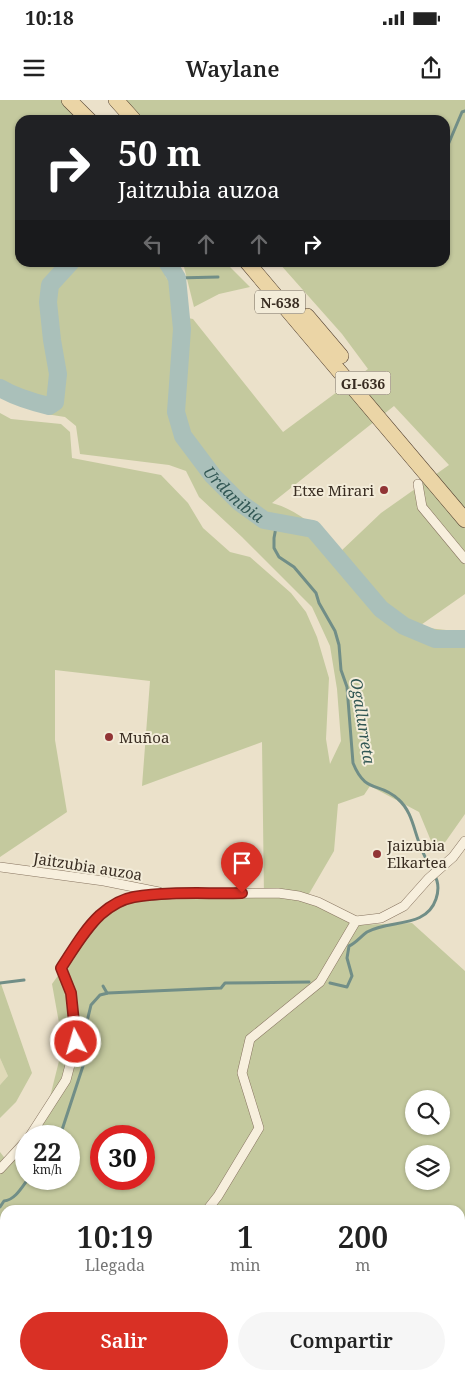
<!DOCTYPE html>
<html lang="es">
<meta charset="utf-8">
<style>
body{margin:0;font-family:"Noto Serif",serif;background:#f6f6f6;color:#222;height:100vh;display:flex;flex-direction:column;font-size:19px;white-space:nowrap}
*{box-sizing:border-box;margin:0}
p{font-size:16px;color:#767676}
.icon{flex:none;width:28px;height:28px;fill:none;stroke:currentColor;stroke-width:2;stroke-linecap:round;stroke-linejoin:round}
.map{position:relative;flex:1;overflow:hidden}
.drawer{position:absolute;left:0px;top:1105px;width:465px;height:175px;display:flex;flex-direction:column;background:#fff;border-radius:15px 15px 0 0;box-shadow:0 1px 4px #0004}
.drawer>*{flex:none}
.hud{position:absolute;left:15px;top:15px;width:435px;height:152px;border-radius:15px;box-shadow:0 1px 4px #0004;background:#202124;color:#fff;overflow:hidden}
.tools{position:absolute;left:405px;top:990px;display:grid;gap:10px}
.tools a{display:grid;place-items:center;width:45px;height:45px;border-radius:50%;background:#fff;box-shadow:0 1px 4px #0004;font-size:25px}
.speed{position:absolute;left:15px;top:1025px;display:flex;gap:10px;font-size:25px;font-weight:700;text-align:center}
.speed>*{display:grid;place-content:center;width:65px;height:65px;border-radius:50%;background:#fff;box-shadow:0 1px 4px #0004;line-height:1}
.speed small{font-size:12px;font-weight:400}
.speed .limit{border:8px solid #d22;background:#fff;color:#111}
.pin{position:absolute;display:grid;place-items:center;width:42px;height:42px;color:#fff;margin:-51px -21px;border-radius:50% 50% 50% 0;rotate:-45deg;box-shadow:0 0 5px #0007}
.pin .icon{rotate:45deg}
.me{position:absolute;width:55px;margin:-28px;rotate:354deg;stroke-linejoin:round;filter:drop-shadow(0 0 4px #0008)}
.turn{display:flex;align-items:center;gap:18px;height:105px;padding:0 20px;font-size:22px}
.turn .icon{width:65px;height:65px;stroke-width:2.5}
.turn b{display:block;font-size:35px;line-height:42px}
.lanes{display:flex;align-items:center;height:48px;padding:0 20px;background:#0003;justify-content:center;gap:25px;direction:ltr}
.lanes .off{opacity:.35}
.eta{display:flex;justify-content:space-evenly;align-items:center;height:85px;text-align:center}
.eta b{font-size:30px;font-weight:600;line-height:35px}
.primary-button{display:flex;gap:10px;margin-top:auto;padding:10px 20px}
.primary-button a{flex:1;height:58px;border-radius:30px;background:#d93025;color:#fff;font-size:20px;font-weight:600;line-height:58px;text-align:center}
.primary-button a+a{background:#f6f6f6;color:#222}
.status{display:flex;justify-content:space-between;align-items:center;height:35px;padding:0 25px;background:#fff;direction:ltr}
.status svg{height:14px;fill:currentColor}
header{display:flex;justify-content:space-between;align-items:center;height:65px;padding:0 20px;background:#fff;font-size:22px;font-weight:600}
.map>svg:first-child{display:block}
.farmland{fill:#e0dab8}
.green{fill:#c4c99e;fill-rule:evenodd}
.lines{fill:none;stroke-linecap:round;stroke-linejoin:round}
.stream{stroke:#718e87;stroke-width:3}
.river{stroke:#aac0ba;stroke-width:18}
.minor-casing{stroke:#877460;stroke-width:10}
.primary-casing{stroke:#554333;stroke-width:16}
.minor{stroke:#f7efdd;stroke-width:9}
.primary{stroke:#ebd5a6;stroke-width:15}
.route-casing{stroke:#8d1f18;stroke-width:12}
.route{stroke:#d93025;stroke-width:9}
.poi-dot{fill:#913435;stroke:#f3ecd9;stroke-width:2}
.labels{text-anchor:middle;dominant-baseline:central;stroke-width:4;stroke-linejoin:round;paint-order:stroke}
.shield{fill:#f3ecd9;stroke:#716659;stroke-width:1}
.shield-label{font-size:14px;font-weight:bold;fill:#392d22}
.poi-label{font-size:15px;fill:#392d22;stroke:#f3ecd9;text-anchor:start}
.street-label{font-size:15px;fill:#392d22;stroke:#f3ecd9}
.water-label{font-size:16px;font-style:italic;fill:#325754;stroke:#f3ecd9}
</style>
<div class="status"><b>10:18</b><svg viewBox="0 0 49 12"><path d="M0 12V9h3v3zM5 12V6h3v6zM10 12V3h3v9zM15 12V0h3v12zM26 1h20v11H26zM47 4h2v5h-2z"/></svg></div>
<header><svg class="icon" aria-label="menu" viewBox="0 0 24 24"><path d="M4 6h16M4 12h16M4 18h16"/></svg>Waylane<svg class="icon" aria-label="share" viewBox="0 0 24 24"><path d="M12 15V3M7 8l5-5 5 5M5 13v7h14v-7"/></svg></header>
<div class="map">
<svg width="465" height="1280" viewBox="0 0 465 1280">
<rect width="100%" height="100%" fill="#ebe1ca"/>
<polygon class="farmland" points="0,958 8,976 0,985"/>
<g class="green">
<polygon points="0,0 62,0 82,20 20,20 20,162 64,163 45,183 41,208 52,272 50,296 39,297 0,281"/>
<path d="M126 0H465V494L418 527 465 532V714L446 741 436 753 419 712 370 686 364 695 338 704 334 751 306 799 355 825 412 823 465 871V1232L460 1241V1110H5V1275H24L17 1280H0V1052L7 1061 26 1041V1079H69V1036H30L44 1021 63 945 52 884 92 828 115 808 143 800 264 797 262 642 142 686 150 581 55 570V640L67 712 0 757V313L11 319 61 324 70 332 72 358 161 375 188 403 203 428 230 452 250 457 291 493 306 512 317 537 329 578 326 639 330 664 341 641 337 589 330 546 312 507 242 437 199 397 186 371 169 365 80 354 76 326 65 317 46 314 47 311 61 304 63 279 52 195 60 179 76 163H163L166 178 171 180 176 266 170 303 175 322 181 310 188 218 193 219 283 332 368 269 342 234 279 163 445 162V20H143ZM394 306 449 365 381 413 340 452C320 431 301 411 272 403ZM414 999H441V1026H414ZM101 1036H144V1079H101ZM414 1054H441V1081H414Z"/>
<polygon points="183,163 226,163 250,187 219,194 194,207"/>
<polygon points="0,881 32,973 16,1002 0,1018 0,985 8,976 0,958"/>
<polygon points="296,1275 443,1275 440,1280 300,1280"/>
</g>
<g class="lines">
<g class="stream">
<polyline points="445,52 462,12 465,11"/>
<polyline points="177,178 218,177"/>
<path d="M277 422 274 438V448L279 457 294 467 316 493 319 503 335 531 339 545 341 570 347 587 353 663C366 695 379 681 398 699 413 712 414 733 422 750 426 761 434 770 437 781 439 788 438 793 436 799 426 829 389 819 367 832 361 836 356 843 349 846L347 858 352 876 347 887 330 883"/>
<polyline points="0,883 24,880"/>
<polyline points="103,886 107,893"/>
<polyline points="60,1036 83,966 82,942 91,905 100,895 108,893 221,888 225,883 309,882"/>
<path d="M0 1107 4 1101C15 1100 22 1087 28 1079"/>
</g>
<g class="river">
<path id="s1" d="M167 162 177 178 182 229 176 312 183 336 213 376 239 402 264 420 313 429 381 509 404 526 435 539H465"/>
<path d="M0 288C15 297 32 302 49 306L55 302 58 274 52 240 48 202 50 185 71 162"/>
</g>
<defs>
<g id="minor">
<polyline points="418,384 422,407 465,459"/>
<polyline points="0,767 104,781 159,792"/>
<polyline points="30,1036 66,980 76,942 71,893 61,868 81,839 100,815 115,804 133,797 172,794 278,793 299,796 318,802 356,821"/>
<polyline points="0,1069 26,1041"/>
<polyline points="207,1110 218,1096 259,1028 242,973 250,939 320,882 356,821 381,818 404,806 428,779 453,757 465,741"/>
<polyline points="99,1280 103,1275"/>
</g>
<g id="primary">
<polyline points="69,0 89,20"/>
<polyline points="116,0 134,20"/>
<polyline points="247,162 465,420"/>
<polyline points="307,216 341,256"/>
</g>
</defs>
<use href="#minor" class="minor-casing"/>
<use href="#primary" class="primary-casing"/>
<use href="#minor" class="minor"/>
<use href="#primary" class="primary"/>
</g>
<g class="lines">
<defs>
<path id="route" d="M76 942 71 893 61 868C73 850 84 830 100 815 109 807 122 799 134 797 169 791 207 794 242 793"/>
</defs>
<use href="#route" class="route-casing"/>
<use href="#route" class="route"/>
</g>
<g class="poi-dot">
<circle cx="384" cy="390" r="5"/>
<circle cx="109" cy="637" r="5"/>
<circle cx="377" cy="754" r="5"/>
</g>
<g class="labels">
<g class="shield">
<rect x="255" y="190.5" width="50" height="23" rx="4"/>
<rect x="335.5" y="271.5" width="55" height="23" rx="4"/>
</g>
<g class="shield-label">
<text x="280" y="202">N-638</text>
<text x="363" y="283">GI-636</text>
</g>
<g class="poi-label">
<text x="374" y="390" text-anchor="end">Etxe Mirari</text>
<text x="119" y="637">Muñoa</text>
<text x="387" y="745">Jaizubia<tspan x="387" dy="17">Elkartea</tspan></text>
</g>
<g class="street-label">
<text transform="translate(88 766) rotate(9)">Jaitzubia auzoa</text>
</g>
<g class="water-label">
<text stroke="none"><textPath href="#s1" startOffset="256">Urdanibia</textPath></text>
<text transform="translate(363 621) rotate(81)">Ogallurreta</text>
</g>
</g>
</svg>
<div class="tools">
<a><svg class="icon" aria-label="search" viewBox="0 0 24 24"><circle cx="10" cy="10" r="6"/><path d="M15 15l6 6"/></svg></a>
<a><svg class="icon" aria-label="layers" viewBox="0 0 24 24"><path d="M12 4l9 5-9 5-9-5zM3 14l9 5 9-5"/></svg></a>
</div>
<div class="speed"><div>22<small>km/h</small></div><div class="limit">30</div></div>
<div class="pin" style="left:242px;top:793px;background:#d93025"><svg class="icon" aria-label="arrive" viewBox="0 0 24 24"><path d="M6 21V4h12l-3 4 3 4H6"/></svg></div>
<svg class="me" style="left:76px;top:942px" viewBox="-20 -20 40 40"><circle r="17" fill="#d93025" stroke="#fff" stroke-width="3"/><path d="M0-11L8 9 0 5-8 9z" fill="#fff"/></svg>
<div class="hud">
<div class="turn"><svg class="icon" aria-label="right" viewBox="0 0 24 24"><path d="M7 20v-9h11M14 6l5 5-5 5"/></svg><div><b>50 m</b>Jaitzubia auzoa</div></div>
<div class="lanes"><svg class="icon off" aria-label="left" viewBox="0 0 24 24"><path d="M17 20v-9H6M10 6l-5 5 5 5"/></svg><svg class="icon off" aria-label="ahead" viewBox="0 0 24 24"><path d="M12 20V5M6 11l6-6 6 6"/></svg><svg class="icon off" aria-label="ahead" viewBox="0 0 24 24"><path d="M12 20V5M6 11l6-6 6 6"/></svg><svg class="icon" aria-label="right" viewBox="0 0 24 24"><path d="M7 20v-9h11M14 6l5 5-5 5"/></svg></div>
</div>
<section class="drawer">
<div class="eta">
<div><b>10:19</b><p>Llegada</p></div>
<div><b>1</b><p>min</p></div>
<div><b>200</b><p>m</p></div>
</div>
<div class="primary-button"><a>Salir</a><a>Compartir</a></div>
</section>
</div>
